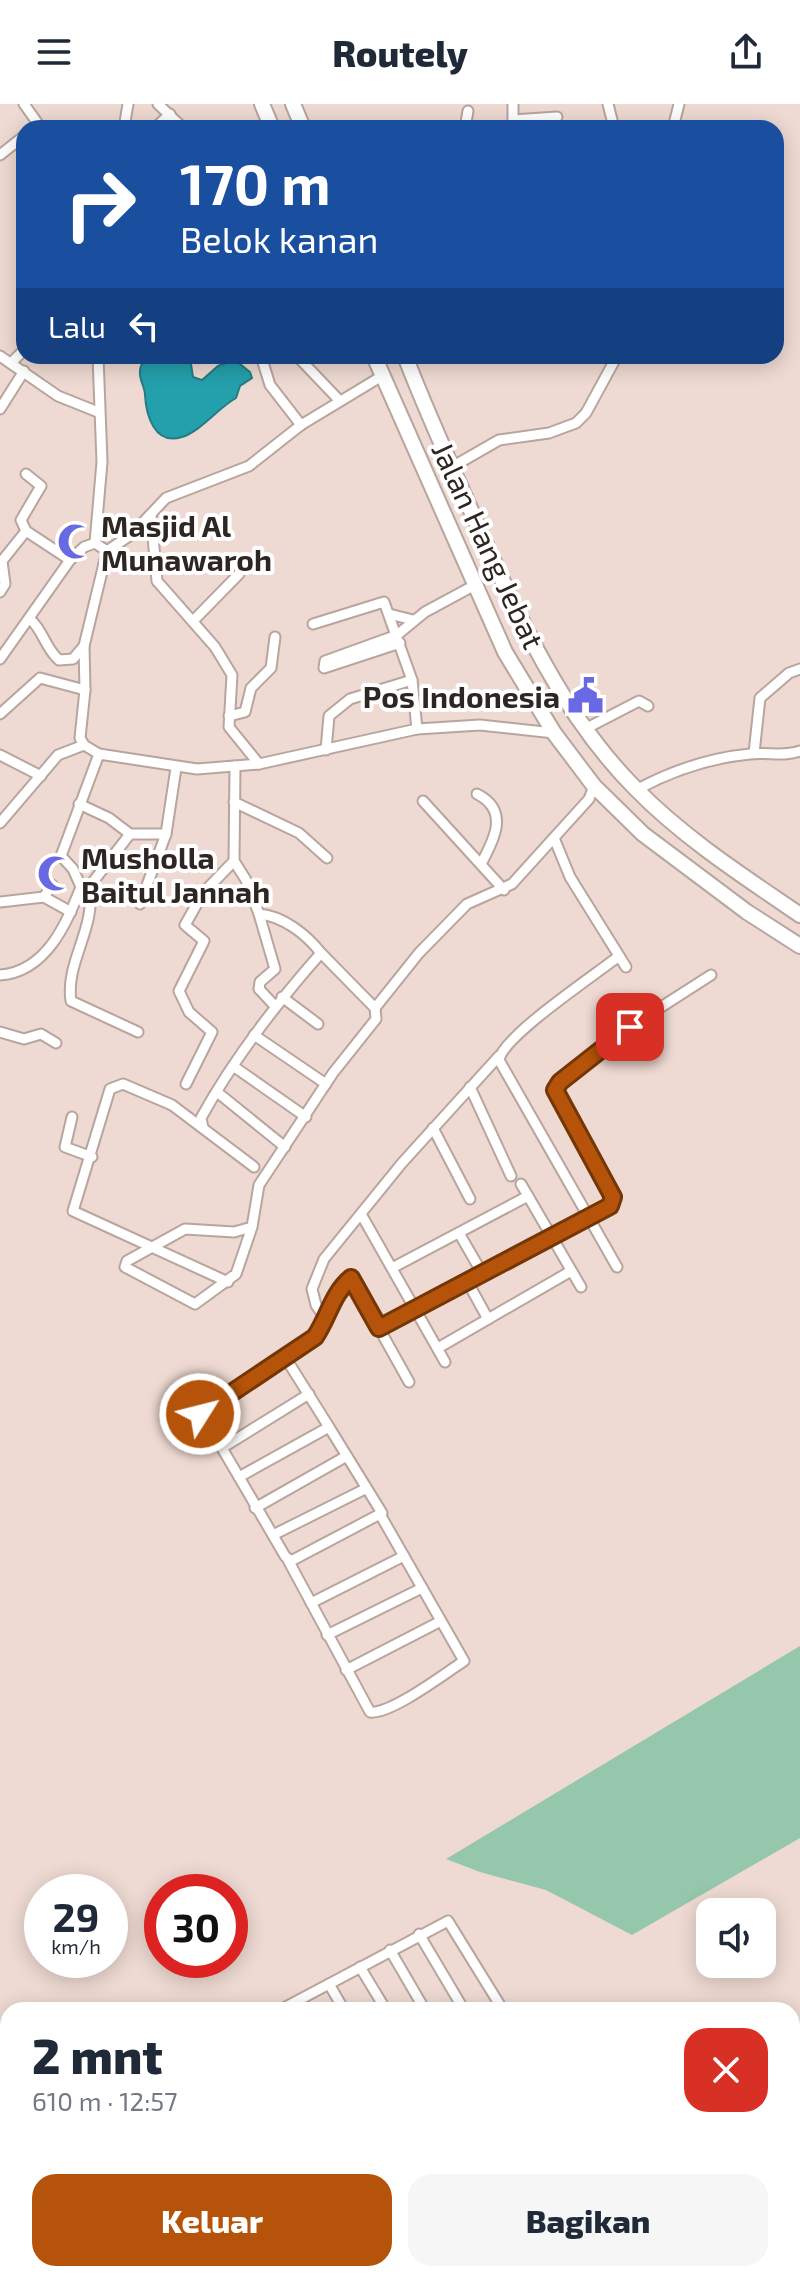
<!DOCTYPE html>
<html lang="id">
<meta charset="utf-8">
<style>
body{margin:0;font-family:"Exo 2",sans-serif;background:#f6f6f7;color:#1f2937;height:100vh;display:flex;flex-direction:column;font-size:30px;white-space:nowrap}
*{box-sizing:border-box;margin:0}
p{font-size:26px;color:#747a83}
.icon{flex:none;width:44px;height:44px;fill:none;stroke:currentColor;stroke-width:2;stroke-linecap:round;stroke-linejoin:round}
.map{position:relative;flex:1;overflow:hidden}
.drawer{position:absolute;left:0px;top:1898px;width:800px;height:280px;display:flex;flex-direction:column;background:#fff;border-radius:24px 24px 0 0;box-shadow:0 4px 20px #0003}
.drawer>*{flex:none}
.guide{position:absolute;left:16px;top:16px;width:768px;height:244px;border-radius:24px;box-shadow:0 4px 20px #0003;background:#1a4fa0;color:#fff;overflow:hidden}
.tools{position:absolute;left:696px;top:1794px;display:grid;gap:16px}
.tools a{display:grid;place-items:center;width:80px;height:80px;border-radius:16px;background:#fff;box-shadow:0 4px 20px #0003;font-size:40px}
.speed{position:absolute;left:24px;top:1770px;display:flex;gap:16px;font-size:40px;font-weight:700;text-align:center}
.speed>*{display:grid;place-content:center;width:104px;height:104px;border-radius:50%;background:#fff;box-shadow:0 4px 20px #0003;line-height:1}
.speed small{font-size:20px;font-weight:400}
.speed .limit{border:12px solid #d22;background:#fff;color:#111}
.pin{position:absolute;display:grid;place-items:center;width:68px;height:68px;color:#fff;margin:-34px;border-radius:16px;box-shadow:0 4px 12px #0006}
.me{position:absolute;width:88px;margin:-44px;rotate:54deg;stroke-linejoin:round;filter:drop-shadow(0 0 6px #0008)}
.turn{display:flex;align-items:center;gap:28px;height:168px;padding:0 32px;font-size:36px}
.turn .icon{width:104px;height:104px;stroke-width:2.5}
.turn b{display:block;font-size:56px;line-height:68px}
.then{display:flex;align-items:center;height:76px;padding:0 32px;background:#0003;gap:16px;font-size:30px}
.round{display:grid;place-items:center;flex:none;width:84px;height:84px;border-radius:24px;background:#f6f6f7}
.summary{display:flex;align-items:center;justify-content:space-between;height:136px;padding:0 32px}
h1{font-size:48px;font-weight:800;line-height:60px}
.action{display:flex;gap:16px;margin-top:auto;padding:16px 32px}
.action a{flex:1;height:92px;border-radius:24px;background:#b45309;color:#fff;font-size:32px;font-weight:800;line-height:92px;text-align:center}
.action a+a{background:#f6f6f7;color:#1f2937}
header{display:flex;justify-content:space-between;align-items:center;height:104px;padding:0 32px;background:#fff;font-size:36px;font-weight:800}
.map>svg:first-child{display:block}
.green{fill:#95c7ac}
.water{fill:#249fac;stroke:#277b83;stroke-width:2}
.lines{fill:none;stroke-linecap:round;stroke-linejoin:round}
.minor-casing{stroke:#b8a59d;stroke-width:13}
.trunk-casing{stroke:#b8a59d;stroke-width:18}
.minor{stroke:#fff;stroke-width:9}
.trunk{stroke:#fff;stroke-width:14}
.route-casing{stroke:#753606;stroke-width:20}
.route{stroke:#b45309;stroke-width:14}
.labels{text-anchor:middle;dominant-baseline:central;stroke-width:8;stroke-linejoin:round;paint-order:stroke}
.poi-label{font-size:30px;font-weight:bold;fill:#2d2622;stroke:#fff;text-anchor:start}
.street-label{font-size:30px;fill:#2d2622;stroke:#fff}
</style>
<header><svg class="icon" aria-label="menu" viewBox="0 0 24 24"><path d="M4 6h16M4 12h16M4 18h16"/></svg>Routely<svg class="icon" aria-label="share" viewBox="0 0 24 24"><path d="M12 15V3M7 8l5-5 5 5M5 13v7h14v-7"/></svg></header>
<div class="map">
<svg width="800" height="2178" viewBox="0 0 800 2178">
<rect width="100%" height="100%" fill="#eedad2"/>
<g class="green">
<polygon points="800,1542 800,1734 632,1831 546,1786 480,1768 446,1755"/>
<polygon points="800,1965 800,2073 792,2077 792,1969"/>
</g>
<path class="water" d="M147 252H178L191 260 193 273 202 276 218 262 235 256 250 268 252 274 240 282 236 294C218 304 201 327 182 333 154 342 146 310 145 291 145 283 139 276 140 267 140 258 145 260 147 252Z"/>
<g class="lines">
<defs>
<g id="minor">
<polyline points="24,0 41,24"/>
<polyline points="158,0 183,24"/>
<polyline points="513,0 513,24"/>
<polyline points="608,0 614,24"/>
<polyline points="513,16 557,13"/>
<polyline points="124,24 128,0"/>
<polyline points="155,24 170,10"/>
<polyline points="465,24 468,7"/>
<polyline points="673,24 679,0"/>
<polyline points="0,51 24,32"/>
<polyline points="0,252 58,292 98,308"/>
<polyline points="98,252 102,358 95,439 107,447 132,430 166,394 249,362 301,321 382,272"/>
<polyline points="261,252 270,281 301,321"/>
<polyline points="297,252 339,296"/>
<polyline points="11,259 24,246"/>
<polyline points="0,305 24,267"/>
<polyline points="452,363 499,336 549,329 576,319 586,309 617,252"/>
<polyline points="26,370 41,382 21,416 26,427"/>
<polyline points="151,411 157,477 215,543 232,571 229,623 259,660"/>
<polyline points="0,488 5,480 2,457 26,427 70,456 84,443 95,439"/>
<polyline points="389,510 413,516"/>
<path d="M31 516C44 528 45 544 59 556L73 555 84 542"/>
<polyline points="193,517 239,470"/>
<polyline points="313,520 384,498 412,576 417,625"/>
<polyline points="400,539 324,564 325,557 397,531 425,508 475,481"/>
<polyline points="0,555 70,456"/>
<polyline points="0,610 40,574 85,586"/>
<polyline points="229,612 245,608 251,584 271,564 275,533"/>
<polyline points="585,625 639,597 648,602"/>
<polyline points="326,646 329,612 350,595 412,576"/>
<polyline points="754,649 760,594 789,569 800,565"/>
<polyline points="99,650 84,641 80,634 85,586 84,542 107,447"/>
<polyline points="0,651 41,672"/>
<path d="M235 662 234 757 246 776 259 810C283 812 306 830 321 849"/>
<path d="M636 686C673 666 708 654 750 650 768 648 783 653 800 647"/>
<path d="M477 690C509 706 495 734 482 758"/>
<polyline points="423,697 504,786"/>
<polyline points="234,698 299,729 327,754"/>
<polyline points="79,700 109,714 130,730 166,730 176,664"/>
<polyline points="0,719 58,651 84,641"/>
<polyline points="554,734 570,773 626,863"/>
<polyline points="52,781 44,793 71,808"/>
<polyline points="84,783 89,783 130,730"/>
<path d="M89 783C97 823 65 858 71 897L138 928"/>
<polyline points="0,798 44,793"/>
<polyline points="140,800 166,730"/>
<polyline points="259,810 275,865 260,878 259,885 274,901"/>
<path d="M0 871C46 868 67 819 81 783L73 765 61 752 99 650 197 665 259 660 417 625 480 621 554 629"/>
<polyline points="282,893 318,920"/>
<polyline points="375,904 419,849 467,800 512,780 589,695 594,682"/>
<polyline points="0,928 24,935 41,930 56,939"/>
<polyline points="254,931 326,980"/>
<polyline points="233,962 306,1013"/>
<polyline points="186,980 212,928 189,908 179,887 204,837 185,821 203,789 234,757"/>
<polyline points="470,983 511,1072"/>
<polyline points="217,988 285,1043"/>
<polyline points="72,1013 65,1043 92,1053"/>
<path d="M203 1024 201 1014C234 954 276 900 321 849L375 904 376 915 333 969 259 1081 252 1123 236 1170 195 1200 125 1163 127 1157 185 1125 234 1128 252 1123"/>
<polyline points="433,1024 470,1095"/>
<polyline points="521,1080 581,1183"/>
<polyline points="361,1110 445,1258"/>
<polyline points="459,1129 482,1169"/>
<path d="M617 1163 499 956C503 932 595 871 619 852"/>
<polyline points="392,1164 528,1092"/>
<polyline points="467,1177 488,1215"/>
<polyline points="228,1178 73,1107 110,985 123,980 172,1001 254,1063"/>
<polyline points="326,1216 316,1201 312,1185 324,1155 402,1059 499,952"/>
<polyline points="379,1224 610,1102 613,1093 564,1004 557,981 630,923 711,871"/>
<polyline points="438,1244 571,1167"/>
<polyline points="285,1253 329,1323 239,1373 285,1452 291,1457 382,1409 329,1323"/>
<polyline points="222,1344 309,1290"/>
<path d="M239 1373 200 1307 315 1233C329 1212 332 1190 351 1174L409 1278"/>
<polyline points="255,1404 345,1353"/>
<polyline points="273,1431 365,1385"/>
<path d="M288 1456 370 1608C390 1611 444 1570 464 1557L381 1412"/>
<polyline points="311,1499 404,1452"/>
<polyline points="327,1531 422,1484"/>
<polyline points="346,1566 441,1517"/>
<polyline points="419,1830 464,1906"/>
<polyline points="390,1846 425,1906"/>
<polyline points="360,1863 386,1906"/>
<polyline points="329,1880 344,1906"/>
<polyline points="280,1906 448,1817 503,1906"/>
<polyline points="209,2170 213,2178"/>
</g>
<g id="trunk">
<polyline points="262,0 272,24"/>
<polyline points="293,0 303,24"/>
<polyline points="374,252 505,548 554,629 594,682 643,730 747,808 800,842"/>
<path d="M405 252C427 309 452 364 477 420 519 514 562 611 636 685 684 734 743 772 800 811"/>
</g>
</defs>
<use href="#minor" class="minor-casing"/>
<use href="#trunk" class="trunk-casing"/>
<use href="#minor" class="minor"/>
<use href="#trunk" class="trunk"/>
</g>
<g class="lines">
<defs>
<path id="route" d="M200 1310 315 1233C329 1212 332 1190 351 1174L379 1224 610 1102 613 1093 555 986 560 978 630 923"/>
</defs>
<use href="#route" class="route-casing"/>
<use href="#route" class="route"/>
</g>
<defs>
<symbol id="mosque-bare" viewBox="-9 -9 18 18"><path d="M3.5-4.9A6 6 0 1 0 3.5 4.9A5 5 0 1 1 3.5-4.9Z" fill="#6969e3" stroke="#fff" stroke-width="2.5" paint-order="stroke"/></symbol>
<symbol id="civic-bare" viewBox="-9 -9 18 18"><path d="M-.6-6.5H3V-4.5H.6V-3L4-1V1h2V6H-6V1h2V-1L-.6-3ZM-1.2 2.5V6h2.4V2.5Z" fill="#6969e3" stroke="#fff" stroke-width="2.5" paint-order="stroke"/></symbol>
</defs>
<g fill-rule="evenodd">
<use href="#mosque-bare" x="50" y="412" width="51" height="51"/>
<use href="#civic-bare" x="560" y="566" width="51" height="51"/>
<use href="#mosque-bare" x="30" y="744" width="51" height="51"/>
</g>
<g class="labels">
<g class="poi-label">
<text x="101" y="421">Masjid Al<tspan x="101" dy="34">Munawaroh</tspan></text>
<text x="560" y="592" text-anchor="end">Pos Indonesia</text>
<text x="81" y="753">Musholla<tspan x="81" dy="34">Baitul Jannah</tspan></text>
</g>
<g class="street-label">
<text transform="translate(489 441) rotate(65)">Jalan Hang Jebat</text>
</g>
</g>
</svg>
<div class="tools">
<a><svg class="icon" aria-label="sound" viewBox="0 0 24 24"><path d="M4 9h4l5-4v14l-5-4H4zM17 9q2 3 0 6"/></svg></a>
</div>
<div class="speed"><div>29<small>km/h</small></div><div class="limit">30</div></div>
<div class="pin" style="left:630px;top:923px;background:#d93025"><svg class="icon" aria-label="arrive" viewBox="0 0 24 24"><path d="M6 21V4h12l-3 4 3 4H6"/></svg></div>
<svg class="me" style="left:200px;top:1310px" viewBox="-20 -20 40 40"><circle r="17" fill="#b45309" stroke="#fff" stroke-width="3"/><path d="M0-11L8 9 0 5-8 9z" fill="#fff"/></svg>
<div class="guide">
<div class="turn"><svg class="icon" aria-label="right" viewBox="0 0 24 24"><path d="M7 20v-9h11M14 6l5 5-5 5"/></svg><div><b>170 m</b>Belok kanan</div></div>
<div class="then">Lalu<svg class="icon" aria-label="left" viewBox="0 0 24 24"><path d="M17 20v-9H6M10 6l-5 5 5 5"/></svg></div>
</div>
<section class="drawer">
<div class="summary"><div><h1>2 mnt</h1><p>610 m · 12:57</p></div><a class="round" style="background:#d93025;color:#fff"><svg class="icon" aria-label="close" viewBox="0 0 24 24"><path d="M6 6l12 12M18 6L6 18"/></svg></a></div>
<div class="action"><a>Keluar</a><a>Bagikan</a></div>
</section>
</div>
